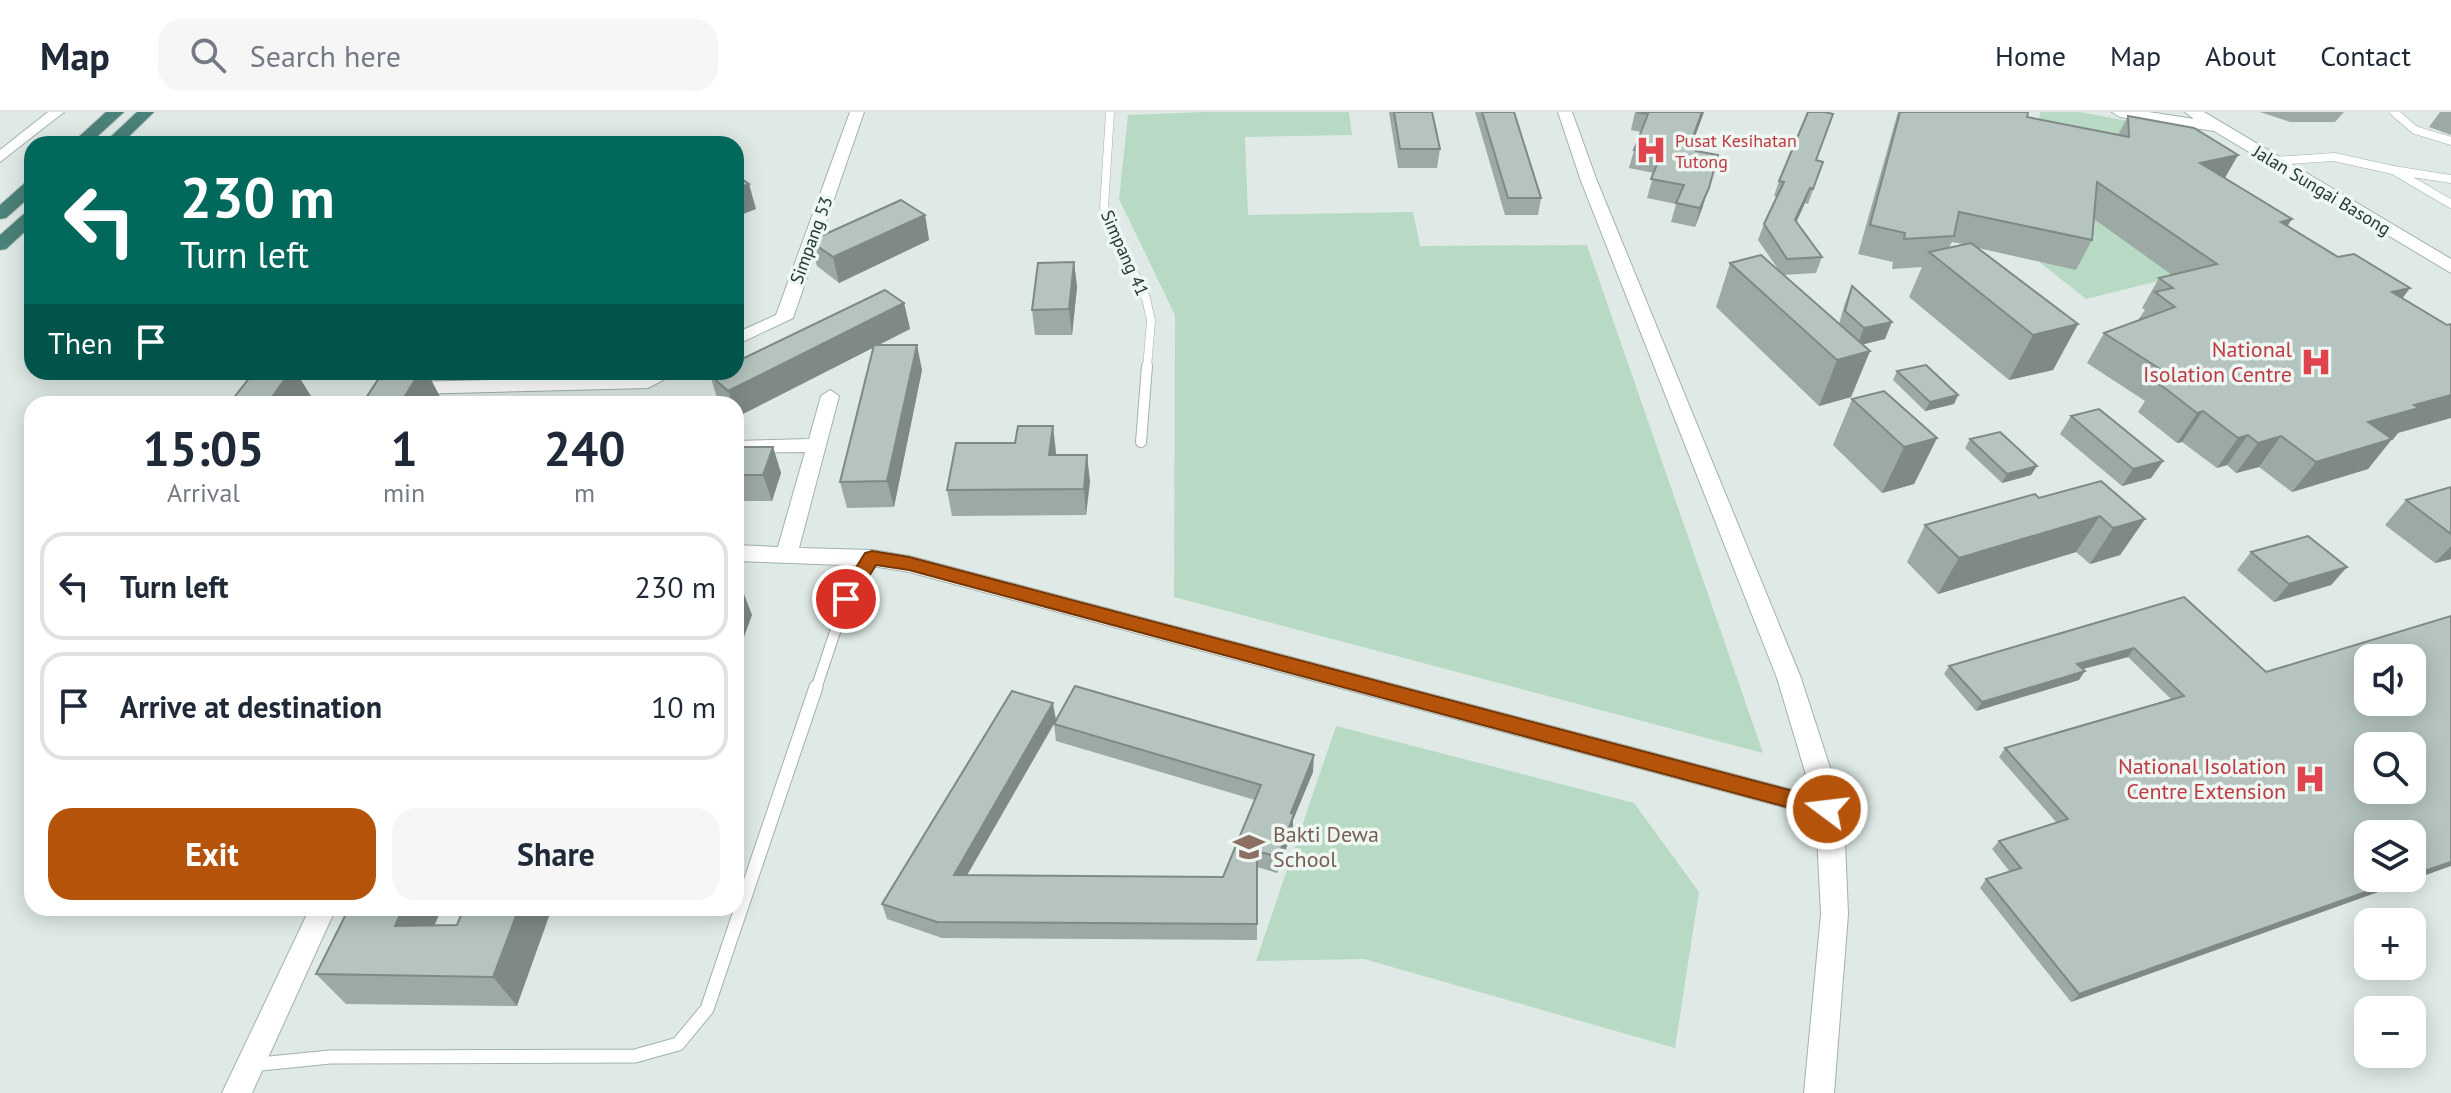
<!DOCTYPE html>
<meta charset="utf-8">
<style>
body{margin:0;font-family:"PT Sans",sans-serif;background:#f6f6f7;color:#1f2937;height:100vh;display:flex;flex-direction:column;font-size:30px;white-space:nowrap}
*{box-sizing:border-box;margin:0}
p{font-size:26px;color:#747a83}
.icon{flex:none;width:44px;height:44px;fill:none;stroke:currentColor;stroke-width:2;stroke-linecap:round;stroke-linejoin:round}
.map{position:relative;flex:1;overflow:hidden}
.details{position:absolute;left:24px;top:284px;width:720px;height:520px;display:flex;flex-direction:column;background:#fff;border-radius:24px;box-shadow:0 4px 20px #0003}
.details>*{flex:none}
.banner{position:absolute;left:24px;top:24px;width:720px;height:244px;border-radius:24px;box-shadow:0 4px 20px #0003;background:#00695c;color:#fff;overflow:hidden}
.fabs{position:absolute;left:2354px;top:532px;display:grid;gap:16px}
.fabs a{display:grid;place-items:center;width:72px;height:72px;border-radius:16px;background:#fff;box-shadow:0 4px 20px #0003;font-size:40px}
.pin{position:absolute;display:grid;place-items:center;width:68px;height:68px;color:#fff;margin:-34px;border:4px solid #fff;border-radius:50%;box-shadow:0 2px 8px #0007}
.me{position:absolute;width:88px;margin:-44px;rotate:285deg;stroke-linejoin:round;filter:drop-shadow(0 0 6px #0008)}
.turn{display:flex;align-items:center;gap:28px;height:168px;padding:0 24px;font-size:36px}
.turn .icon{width:104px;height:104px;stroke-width:2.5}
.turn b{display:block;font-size:56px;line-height:68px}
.then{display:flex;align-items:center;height:76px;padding:0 24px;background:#0003;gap:16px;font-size:30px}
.eta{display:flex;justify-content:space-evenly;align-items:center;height:136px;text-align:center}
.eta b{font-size:48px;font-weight:600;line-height:56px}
.cta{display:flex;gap:16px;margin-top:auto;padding:16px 24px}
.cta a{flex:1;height:92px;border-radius:24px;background:#b45309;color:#fff;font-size:32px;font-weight:600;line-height:92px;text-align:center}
.cta a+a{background:#f6f6f7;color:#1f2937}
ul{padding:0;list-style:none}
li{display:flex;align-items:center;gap:24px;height:108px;margin:0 16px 12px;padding:0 8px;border:4px solid #e0e1e3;border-radius:24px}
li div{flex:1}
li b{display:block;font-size:30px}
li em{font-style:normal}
header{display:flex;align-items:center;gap:48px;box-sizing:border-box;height:112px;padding:0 40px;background:#fff;border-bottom:2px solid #e0e1e3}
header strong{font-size:38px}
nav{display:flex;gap:44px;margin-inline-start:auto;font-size:28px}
.search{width:560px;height:72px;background:#f6f6f7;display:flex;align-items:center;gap:20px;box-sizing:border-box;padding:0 28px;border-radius:24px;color:#747a83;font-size:30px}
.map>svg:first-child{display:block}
.green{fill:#b8dac4}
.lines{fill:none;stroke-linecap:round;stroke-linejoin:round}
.service-far2-casing{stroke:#a2b1ad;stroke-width:9}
.service-far1-casing{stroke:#a2b1ad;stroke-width:12}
.service-casing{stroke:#a2b1ad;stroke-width:15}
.minor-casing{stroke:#a2b1ad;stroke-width:2}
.tertiary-casing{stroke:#a2b1ad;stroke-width:2}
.trunk-casing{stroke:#bcc4c2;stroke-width:2}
.service-far2{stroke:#fff;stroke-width:8}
.service-far1{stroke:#fff;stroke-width:10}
.service{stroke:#fff;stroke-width:13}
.minor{fill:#fff;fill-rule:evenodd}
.tertiary{fill:#fff;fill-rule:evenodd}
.trunk{fill:#4a8178;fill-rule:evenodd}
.wall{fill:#9ca9a4;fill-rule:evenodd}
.shaded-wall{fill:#7f8986}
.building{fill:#b5c4bf;stroke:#7f8986;stroke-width:2;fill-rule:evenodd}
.route{fill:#b45309;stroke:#753606;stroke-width:2}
.labels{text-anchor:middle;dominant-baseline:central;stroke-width:7;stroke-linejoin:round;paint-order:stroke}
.far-health-label{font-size:18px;fill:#be3a42;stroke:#eff7f3;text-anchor:start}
.far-street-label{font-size:18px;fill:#213934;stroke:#eff7f3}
.health-label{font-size:22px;fill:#be3a42;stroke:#eff7f3;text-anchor:end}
.education-label{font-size:22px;fill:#785e54;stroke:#eff7f3;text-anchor:start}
</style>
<header>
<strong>Map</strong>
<div class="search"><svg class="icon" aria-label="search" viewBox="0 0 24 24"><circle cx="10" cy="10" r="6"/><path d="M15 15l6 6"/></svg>Search here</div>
<nav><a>Home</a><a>Map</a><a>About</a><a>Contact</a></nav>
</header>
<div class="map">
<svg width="2451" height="981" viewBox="0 0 2451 981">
<rect width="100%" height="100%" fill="#dfeae6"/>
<g class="green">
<polygon points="1205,0 1349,0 1352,23 1245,25 1248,103 1413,100 1420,134 1587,133 1763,641 1174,485 1175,203 1119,87 1128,3"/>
<polygon points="2040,0 2080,0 2139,11 2141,37 2038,17"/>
<polygon points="2082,98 2202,158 2086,187 2038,149 2076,157"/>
<polygon points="1336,614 1634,691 1699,780 1675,936 1364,847 1256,849"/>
</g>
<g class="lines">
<defs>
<g id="service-far2">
<polyline points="1110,0 1104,96 1146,186 1151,209 1147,256"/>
<polyline points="2394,0 2415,18 2451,29"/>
<polyline points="2273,49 2334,45 2393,58"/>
<polyline points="2451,67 2393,58 2451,92"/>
</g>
<g id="service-far1">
<polyline points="1141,330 1147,254"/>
<polyline points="816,577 846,487 872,446"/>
</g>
<polyline id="service" points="250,953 330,945 635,944 678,932 707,897 816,575"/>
<g id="minor">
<polygon points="48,0 64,0 0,50 0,38"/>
<polygon points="850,0 864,0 793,206 736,233 736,221 776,203"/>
<polygon points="1558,0 1572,0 1597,69 1801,566 1832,662 1845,730 1848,802 1834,981 1804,981 1821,802 1816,704 909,460 872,454 736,449 736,433 778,435 805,340 736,341 736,329 809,327 821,284 830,278 839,284 799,436 872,438 909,444 1812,683 1777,566 1581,69"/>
<polygon points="654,260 678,260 648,276 411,282 402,276 411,270 645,264"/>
<polygon points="310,796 336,796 252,981 222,981"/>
</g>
<polygon id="tertiary" points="2112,0 2149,0 2194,7 2185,0 2204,0 2451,147 2451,161 2214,19 2120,5"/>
<g id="trunk">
<polygon points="106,0 124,0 89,32 71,32"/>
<polygon points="137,0 154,0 121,32 103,32"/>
<polygon points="32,69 32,83 6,106 0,107 0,93 26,70"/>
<polygon points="32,99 32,113 6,137 0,138 0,123 26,100"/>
</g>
</defs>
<use href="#service-far2" class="service-far2-casing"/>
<use href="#service-far1" class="service-far1-casing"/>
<use href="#service" class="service-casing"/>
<use href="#minor" class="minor-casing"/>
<use href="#tertiary" class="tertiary-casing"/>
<use href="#trunk" class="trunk-casing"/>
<use href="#service-far2" class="service-far2"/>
<use href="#service-far1" class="service-far1"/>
<use href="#service" class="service"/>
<use href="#minor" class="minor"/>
<use href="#tertiary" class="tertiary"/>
<use href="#trunk" class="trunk"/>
</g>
<g class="wall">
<polygon points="1389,0 1432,0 1440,37 1437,56 1398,56"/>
<polygon points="1475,0 1514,0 1541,86 1538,103 1505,103"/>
<polygon points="1635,0 1704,0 1693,30 1697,39 1703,94 1695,115 1671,110 1676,92 1647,86 1654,61 1629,56 1634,38 1641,20 1631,18"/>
<path d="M1898 0H2028L2027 5 2118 23 2128 4 2238 43 2225 66 2288 114 2338 145 2410 176 2402 186 2398 321 2394 326 2392 327 2368 357 2292 380 2259 355 2236 361 2227 353 2217 356 2182 330 2177 331 2138 300 2145 289 2087 251 2104 221 2138 208 2145 198 2142 196 2159 166 2172 163 2094 107 2092 128 2076 158 1978 136 2078 212 2053 258 2009 268 1909 185 1922 155 1892 157 1893 150 1858 142ZM1952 130 1963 132 1949 135Z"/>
<polygon points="2260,0 2344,0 2335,10 2290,10"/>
<polygon points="2440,0 2451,0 2451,23 2429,15"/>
<polygon points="1816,48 1823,50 1808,92 1805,91 1796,110 1822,145 1816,161 1783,163 1839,212 1845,191 1852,174 1885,227 1862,232 1870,239 1851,285 1819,294 1716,195 1730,151 1780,160 1758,128 1764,112 1777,85 1774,84 1779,69"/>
<polygon points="925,103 929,128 839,171 817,154 810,129"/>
<polygon points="1074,150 1077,175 1072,223 1035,223 1032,198"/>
<polygon points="904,191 910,217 878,233 922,258 894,395 847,396 840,370 874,235 737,305 736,304 736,292 722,292 718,289 710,263"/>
<polygon points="1897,259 1958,283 1954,292 1925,299 1893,268"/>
<polygon points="1852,287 1937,326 1914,372 1882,381 1833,333"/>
<polygon points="2071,304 2163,349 2151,366 2122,374 2060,322"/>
<polygon points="1970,327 2037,354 2031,363 2002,371 1965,336"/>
<polygon points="736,335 773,335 781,361 772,389 736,389"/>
<polygon points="1056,340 1056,343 1090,369 1086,403 952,404 947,378"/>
<polygon points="2451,375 2451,447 2435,451 2385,413 2406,388"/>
<polygon points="2039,386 2145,407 2120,443 2090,452 2076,440 1938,482 1907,450 1925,413"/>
<polygon points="2251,440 2347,455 2331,473 2274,490 2237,458"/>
<polygon points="2184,485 2266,560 2451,504 2071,890 1980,776 1986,767 2010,760 1992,737 1999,729 2057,711 1999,645 2005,636 2171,587 2128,545 2083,557 2079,568 1976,599 1944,562 1949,554"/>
<path d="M1056 608 1313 660 1293 708V718L1277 761 1257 755V828L942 826 887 807 882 792ZM1054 612 1056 629 1255 688 1223 765 967 763Z"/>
<polygon points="349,796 442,796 434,813 457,813 517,894 346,892 316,862"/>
</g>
<g class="shaded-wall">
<polygon points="1702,0 1704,0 1686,48 1691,30"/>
<polygon points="1718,43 1703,94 1695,115 1700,96"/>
<polygon points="2238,43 2221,72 2200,51"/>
<polygon points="749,72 756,97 736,105 736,77"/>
<polygon points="1810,76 1805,91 1790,124 1795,108"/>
<polygon points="925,103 929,128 839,171 833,145"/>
<polygon points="2292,107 2273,136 2281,110"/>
<polygon points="1074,150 1077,175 1072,223 1069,197"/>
<polygon points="2410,176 2388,206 2392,180"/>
<polygon points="904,191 910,217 737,305 736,292 733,292 728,279"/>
<polygon points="1892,210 1885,227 1857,234 1864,216"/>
<polygon points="2078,212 2053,258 2009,268 2033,223"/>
<polygon points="917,233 922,258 894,395 887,369"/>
<polygon points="1870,239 1851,285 1819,294 1837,248"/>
<polygon points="290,260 296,260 316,292 267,292"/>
<polygon points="420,260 427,260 444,292 400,292"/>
<polygon points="1958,283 1954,292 1925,299 1930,290"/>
<polygon points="2451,283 2451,306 2398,321 2394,326 2344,340 2368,310 2414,293"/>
<polygon points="2203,299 2182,330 2177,331 2197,301"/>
<polygon points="1053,314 1056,340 1052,369 1049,343"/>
<polygon points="2248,323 2227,353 2217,356 2238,326"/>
<polygon points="2281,324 2259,355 2236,361 2258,331"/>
<polygon points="1937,326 1914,372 1882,381 1904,335"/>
<polygon points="2392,327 2368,357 2292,380 2316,350"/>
<polygon points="773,335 781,361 772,389 763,363"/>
<polygon points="1087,343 1090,369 1086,403 1084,377"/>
<polygon points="2163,349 2151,366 2122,374 2133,357"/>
<polygon points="2037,354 2031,363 2002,371 2007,362"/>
<polygon points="2100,404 2076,440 1938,482 1959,446"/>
<polygon points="2145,407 2120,443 2090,452 2113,416"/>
<polygon points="2451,434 2451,447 2435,451"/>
<polygon points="2347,455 2331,473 2274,490 2289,472"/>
<polygon points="739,469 752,503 736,547 736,478"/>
<polygon points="2134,536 2128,545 2071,560 2077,552"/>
<polygon points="2085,559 2079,568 1976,599 1982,590"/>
<polygon points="1053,591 1056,608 958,779 954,763"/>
<polygon points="1314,643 1313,660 1293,708 1293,718 1277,761 1278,745 1291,701"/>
<polygon points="2451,750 2451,754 2071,890 2079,882 2405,766 2412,766 2412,763"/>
<polygon points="403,796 442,796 421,844 395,814"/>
<polygon points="519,796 552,796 517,894 493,865"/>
</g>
<g class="building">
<polygon points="1394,0 1432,0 1440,37 1400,37"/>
<polygon points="1482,0 1514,0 1541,86 1508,86"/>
<polygon points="1637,0 1702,0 1691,30 1699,31 1696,39 1718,43 1709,76 1700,96 1676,91 1684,73 1651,67 1661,43 1634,38 1648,2"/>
<polygon points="1808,0 1824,0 1833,2 1816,48 1823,50 1813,77 1810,76 1795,108 1822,145 1787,147 1764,112 1784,70 1779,69"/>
<polygon points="1900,0 2028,0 2027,5 2129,25 2128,4 2194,16 2238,43 2200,51 2292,107 2281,110 2338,145 2354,142 2410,176 2392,180 2447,213 2451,212 2451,283 2414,293 2419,296 2368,310 2392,327 2316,350 2281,324 2258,331 2248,323 2238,326 2203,299 2197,301 2157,270 2174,266 2104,221 2175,195 2155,180 2173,176 2159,166 2217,152 2097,70 2092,128 1959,100 1954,124 1904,127 1905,121 1870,113"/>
<polygon points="736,63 749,72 736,77"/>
<polygon points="901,88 925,103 833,145 810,129"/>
<polygon points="1971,131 2078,212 2033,223 1929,140"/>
<polygon points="1761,143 1870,239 1837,248 1730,151"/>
<polygon points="1074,150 1069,197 1032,198 1038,151"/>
<polygon points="1852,174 1892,210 1864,216 1845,199"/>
<polygon points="885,178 904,191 728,279 710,263 715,260 736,260 736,250"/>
<polygon points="874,233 917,233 887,369 840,370"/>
<polygon points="1926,253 1958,283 1930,290 1897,259"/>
<polygon points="254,260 290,260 267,292 229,292"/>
<polygon points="383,260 420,260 400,292 362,292"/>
<polygon points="1884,279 1937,326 1904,335 1852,287"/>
<polygon points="2099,297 2163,349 2133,357 2071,304"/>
<polygon points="1018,314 1053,314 1049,343 1087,343 1084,377 947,378 956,331 1015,331"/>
<polygon points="2000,320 2037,354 2007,362 1970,327"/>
<polygon points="736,335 773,335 763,363 736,363"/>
<polygon points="2101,369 2145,407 2113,416 2100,404 1959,446 1925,413 2035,382 2039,386"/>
<polygon points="2451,375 2451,422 2406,388"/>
<polygon points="2308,424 2347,455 2289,472 2251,440"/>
<path d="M2184 485 2266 560 2451 504V750L2412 763V722H2368V766H2405L2079 882 1986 767 2021 756 1999 729 2068 707 2005 636 2184 584 2134 536 2077 552 2085 559 1982 590 1949 554ZM2368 546H2412V590H2368ZM2368 634H2412V678H2368Z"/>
<polygon points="1075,574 1314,643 1291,701 1294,702 1278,745 1257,739 1257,812 937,810 882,792 1012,579 1053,591 954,763 1223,765 1261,673 1054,612"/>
<polygon points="349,796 403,796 395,814 457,813 464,796 519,796 493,865 316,862"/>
</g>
<polygon class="route" points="872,439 909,445 1827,688 1835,691 1838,697 1835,703 1827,706 909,458 876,453 852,492 839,492 837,487 839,483 865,441"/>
<defs>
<symbol id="hospital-bare" viewBox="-9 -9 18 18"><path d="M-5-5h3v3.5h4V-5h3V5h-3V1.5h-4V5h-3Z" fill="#e0444e" stroke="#eff7f3" stroke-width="2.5" paint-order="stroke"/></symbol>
<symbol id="school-bare" viewBox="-9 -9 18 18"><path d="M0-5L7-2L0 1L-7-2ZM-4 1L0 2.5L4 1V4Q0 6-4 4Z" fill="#8d6e63" stroke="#eff7f3" stroke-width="2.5" paint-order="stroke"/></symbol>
</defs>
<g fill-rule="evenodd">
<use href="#hospital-bare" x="1629" y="16" width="44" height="44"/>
<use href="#hospital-bare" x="2294" y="228" width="44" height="44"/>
<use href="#hospital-bare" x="2288" y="645" width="44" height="44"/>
<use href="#school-bare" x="1227" y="713" width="44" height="44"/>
</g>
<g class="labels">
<g class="far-health-label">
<text x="1675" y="28">Pusat Kesihatan<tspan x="1675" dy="21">Tutong</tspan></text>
</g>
<g class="far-street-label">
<text transform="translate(2322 78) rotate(31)">Jalan Sungai Basong</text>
<text transform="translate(811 128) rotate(-70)">Simpang 53</text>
<text transform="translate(1125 141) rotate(66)">Simpang 41</text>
</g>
<g class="health-label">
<text x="2292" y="237">National<tspan x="2292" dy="25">Isolation Centre</tspan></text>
<text x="2286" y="654">National Isolation<tspan x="2286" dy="25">Centre Extension</tspan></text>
</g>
<g class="education-label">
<text x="1273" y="722">Bakti Dewa<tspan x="1273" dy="25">School</tspan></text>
</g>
</g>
</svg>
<div class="fabs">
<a><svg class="icon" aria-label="sound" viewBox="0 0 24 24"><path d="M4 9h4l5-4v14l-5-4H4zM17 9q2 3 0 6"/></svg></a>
<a><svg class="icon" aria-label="search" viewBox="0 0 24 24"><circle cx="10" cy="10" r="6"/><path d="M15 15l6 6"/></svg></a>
<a><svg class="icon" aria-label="layers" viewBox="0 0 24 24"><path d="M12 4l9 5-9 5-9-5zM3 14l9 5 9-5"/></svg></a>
<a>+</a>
<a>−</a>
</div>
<div class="pin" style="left:846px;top:487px;background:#d93025"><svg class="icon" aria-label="arrive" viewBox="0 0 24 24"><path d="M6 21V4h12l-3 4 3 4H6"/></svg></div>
<svg class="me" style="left:1827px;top:697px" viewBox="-20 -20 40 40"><circle r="17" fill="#b45309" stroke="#fff" stroke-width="3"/><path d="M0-11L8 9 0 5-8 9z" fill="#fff"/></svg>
<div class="banner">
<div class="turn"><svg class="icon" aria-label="left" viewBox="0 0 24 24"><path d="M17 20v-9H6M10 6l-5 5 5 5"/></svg><div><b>230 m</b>Turn left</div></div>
<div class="then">Then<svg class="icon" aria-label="arrive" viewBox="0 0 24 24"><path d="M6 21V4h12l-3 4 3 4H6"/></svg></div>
</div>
<section class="details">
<div class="eta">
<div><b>15:05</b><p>Arrival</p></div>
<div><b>1</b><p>min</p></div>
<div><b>240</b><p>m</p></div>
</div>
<ul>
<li><svg class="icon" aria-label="left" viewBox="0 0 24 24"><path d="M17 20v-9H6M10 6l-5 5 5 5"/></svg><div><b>Turn left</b></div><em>230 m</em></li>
<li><svg class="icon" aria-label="arrive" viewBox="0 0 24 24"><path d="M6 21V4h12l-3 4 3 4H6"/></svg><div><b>Arrive at destination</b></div><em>10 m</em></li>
</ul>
<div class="cta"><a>Exit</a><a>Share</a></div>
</section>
</div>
